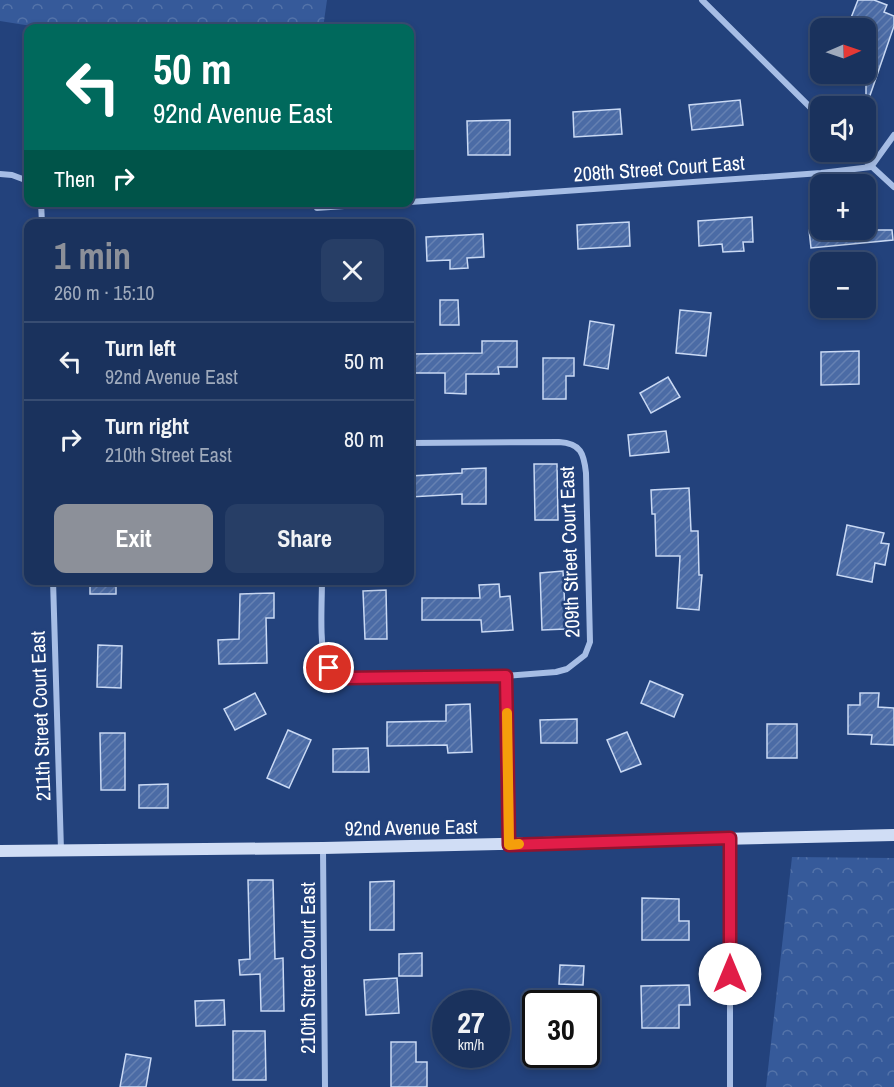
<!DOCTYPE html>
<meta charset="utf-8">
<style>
body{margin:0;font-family:"Archivo Narrow",sans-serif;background:#273e66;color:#f1f3f6;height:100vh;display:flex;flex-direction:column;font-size:22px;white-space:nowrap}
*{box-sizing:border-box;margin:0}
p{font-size:20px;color:#9faabc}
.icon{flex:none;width:33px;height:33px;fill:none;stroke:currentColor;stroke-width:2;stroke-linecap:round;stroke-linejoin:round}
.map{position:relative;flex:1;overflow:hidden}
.details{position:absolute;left:24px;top:219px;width:390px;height:366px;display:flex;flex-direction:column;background:#1a325d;border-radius:12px;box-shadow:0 3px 9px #0003,0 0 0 2px #384d72}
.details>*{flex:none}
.top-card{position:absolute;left:24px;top:24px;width:390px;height:183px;border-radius:12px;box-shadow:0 3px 9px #0003,0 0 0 2px #384d72;background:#00695c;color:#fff;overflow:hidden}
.needle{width:39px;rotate:88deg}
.tools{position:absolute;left:810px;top:18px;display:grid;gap:12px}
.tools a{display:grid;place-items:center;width:66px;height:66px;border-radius:12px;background:#1a325d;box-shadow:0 3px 9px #0003,0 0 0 2px #384d72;font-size:30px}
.speed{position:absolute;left:432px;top:990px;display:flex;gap:12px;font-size:30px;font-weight:700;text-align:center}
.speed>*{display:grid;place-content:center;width:78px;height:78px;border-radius:50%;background:#1a325d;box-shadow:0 3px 9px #0003,0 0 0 2px #384d72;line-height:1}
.speed small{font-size:15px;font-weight:400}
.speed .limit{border:3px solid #111;border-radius:9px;background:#fff;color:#111}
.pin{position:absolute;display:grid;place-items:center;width:51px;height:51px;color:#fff;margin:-26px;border:3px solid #fff;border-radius:50%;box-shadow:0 2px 6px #0007}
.me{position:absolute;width:66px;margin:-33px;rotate:0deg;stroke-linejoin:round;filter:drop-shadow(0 0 4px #0008)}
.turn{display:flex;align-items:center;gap:21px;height:126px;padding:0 30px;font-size:27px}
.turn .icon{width:78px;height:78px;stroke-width:2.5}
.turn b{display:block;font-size:42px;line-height:51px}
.then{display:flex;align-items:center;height:57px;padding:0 30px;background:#0003;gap:12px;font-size:22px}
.round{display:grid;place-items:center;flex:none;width:63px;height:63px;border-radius:12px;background:#273e66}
.overview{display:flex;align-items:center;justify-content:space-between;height:102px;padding:0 30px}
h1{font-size:36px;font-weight:700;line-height:45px;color:#8c9099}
.button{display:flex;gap:12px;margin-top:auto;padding:12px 30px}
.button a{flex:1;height:69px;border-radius:12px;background:#8c9099;color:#fff;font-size:24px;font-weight:700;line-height:69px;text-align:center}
.button a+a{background:#273e66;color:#f1f3f6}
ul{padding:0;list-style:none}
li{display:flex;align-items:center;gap:18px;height:78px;padding:0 30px;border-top:2px solid #384d72}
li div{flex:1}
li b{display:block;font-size:22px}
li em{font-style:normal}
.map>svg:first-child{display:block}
.forest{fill:url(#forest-crowns)}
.building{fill:url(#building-hatch);stroke:#c9d9f4;stroke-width:1.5}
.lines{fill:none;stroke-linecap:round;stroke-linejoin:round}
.street{stroke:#a6bde5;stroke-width:6}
.secondary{stroke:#d0ddf5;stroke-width:12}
.route-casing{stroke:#92132f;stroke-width:15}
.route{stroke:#e11d48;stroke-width:10}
.slow{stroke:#f59e0b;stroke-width:10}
.labels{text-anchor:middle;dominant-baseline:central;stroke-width:5;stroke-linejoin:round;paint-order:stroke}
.street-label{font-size:20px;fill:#fff;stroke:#23427c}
</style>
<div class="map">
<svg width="894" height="1087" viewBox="0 0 894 1087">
<defs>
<pattern id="forest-crowns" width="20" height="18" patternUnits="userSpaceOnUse" patternTransform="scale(1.5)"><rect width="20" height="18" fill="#365a9a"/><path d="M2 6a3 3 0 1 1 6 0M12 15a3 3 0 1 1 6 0" fill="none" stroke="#5473a9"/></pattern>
<pattern id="building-hatch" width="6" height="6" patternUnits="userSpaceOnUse" patternTransform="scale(1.5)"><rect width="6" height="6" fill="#4b6ba5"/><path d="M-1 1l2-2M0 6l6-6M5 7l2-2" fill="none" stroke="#6681b2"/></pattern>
</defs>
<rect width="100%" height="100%" fill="#23427c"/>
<g class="forest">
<polygon points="0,0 327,0 323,28 44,28 0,21"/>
<polygon points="792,857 894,858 894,1087 766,1087"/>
</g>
<g class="building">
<polygon points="858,0 874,0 887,5 884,12 894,16 894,26 867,104 866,103 866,28 847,28"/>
<polygon points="740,100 743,125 692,130 689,105"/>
<polygon points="620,109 622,134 574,137 573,112"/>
<polygon points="510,120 510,155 468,155 467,121"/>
<polygon points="752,217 753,242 743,242 744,251 723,252 722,244 699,246 698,221"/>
<polygon points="629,222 630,246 578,249 577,225"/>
<polygon points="809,230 892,230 893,240 811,248"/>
<polygon points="483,234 484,257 467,258 468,268 450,269 450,260 427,261 426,237"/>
<polygon points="440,300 458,300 459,325 440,325"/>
<polygon points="680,310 711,313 706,356 676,353"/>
<polygon points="590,321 614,325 608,369 584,365"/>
<polygon points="482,341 517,341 517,367 498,367 499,374 466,374 466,394 445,393 445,373 410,373 410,354 482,353"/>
<polygon points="859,351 859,384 821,385 821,352"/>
<polygon points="543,358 574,358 574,376 566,376 566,399 543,399"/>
<polygon points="668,377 680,397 651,413 640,393"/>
<polygon points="666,431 669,452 630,456 628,435"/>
<polygon points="534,464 557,464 558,520 535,520"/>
<polygon points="486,468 486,504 462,504 462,494 410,497 410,476 462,473 462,469"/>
<polygon points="689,488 691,531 698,531 699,575 702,575 699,610 677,608 680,556 656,556 655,514 652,514 651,490"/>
<polygon points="847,525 884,533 881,543 889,544 885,565 875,563 872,582 837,575"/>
<polygon points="563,571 566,629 542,630 540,573"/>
<rect x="90" y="580" width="26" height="14"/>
<polygon points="499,584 500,597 510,596 513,630 482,632 481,620 422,620 422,598 480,598 479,585"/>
<polygon points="386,590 387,639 365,639 363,591"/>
<polygon points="274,593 274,618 266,618 267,663 219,664 218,640 239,639 240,594"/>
<polygon points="98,645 122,646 121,688 97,687"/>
<polygon points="650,681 683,695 674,717 641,703"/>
<polygon points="255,693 266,714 235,730 224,709"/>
<polygon points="860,693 879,693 878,707 894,708 894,745 871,744 872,735 848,734 848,705 860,705"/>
<polygon points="470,704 472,752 448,753 447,745 387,746 387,722 446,721 446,705"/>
<polygon points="577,719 577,743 541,743 540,720"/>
<rect x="767" y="724" width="30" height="34"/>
<polygon points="288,730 311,740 289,788 267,778"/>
<polygon points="627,732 641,764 621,772 607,740"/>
<polygon points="100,733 125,733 125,790 101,790"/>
<polygon points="368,748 369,772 333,772 333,749"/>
<polygon points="168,784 168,808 139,808 139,785"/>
<polygon points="248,880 273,880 275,959 283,958 284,1011 261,1011 260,974 240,975 239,960 250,959"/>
<polygon points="394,881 394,930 370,930 370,882"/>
<polygon points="642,898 679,899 679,921 689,921 689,940 642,940"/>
<polygon points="422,953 422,976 399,976 399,954"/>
<polygon points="560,965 584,966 583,985 559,984"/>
<polygon points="397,978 399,1013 366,1015 364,980"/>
<polygon points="689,985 690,1005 679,1005 679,1028 642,1028 641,986"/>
<polygon points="224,1000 225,1025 196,1026 195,1001"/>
<polygon points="233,1031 265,1031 266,1080 233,1080"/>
<polygon points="391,1042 416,1042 416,1062 427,1062 427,1087 391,1087"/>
<polygon points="126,1054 151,1058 146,1087 120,1087"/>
</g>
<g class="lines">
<g class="street">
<polyline points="702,0 820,117"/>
<polyline points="856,152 894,187"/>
<polyline points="0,174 12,175 28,181"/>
<polyline points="41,202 42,224"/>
<polyline points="410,202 821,173 871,167 894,135"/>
<polyline points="317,208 398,202"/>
<polyline points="53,580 61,850"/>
<path d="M322 580C322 601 319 646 326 664 329 671 338 675 345 678L506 676 556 672 567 669 585 655 590 642 586 473C584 454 581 443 559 442L410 443"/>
<polyline points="506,676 509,844"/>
<polyline points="323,848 325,1087"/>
<polyline points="730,1087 730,838"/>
</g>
<polyline class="secondary" points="0,851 323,848 894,835"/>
</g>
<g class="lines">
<defs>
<polyline id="route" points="329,668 345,678 506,676 509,845 730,838 730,974"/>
</defs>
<use href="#route" class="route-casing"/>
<use href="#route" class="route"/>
<polyline class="slow" points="507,713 509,845 519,844"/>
</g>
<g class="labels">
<g class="street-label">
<text transform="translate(659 168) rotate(-4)">208th Street Court East</text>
<text transform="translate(569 552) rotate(-92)">209th Street Court East</text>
<text transform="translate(40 716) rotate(-92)">211th Street Court East</text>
<text transform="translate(411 827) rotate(-1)">92nd Avenue East</text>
<text transform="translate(307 968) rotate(-90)">210th Street Court East</text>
</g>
</g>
</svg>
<div class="tools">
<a><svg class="needle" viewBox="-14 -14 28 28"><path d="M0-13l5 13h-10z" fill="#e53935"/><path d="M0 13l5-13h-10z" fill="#9faabc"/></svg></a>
<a><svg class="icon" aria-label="sound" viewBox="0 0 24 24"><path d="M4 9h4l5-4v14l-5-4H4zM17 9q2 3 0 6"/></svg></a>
<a>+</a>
<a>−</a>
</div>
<div class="speed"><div>27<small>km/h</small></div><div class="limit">30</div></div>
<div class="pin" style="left:329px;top:668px;background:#d93025"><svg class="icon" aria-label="arrive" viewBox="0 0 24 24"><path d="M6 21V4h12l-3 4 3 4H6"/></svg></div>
<svg class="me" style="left:730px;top:974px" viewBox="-20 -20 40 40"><circle r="19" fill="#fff"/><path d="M0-13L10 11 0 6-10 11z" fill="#e11d48"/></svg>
<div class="top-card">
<div class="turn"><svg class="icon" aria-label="left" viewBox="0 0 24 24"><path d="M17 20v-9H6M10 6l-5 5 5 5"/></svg><div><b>50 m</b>92nd Avenue East</div></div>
<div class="then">Then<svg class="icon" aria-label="right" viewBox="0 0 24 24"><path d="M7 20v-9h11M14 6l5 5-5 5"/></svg></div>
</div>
<section class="details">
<div class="overview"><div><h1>1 min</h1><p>260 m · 15:10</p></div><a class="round"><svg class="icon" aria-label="close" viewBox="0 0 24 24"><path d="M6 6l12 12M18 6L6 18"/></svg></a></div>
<ul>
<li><svg class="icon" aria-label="left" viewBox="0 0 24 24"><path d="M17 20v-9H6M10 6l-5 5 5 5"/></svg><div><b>Turn left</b><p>92nd Avenue East</p></div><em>50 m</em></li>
<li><svg class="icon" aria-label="right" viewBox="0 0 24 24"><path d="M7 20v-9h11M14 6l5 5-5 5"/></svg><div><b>Turn right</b><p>210th Street East</p></div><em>80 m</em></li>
</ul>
<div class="button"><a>Exit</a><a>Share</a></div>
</section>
</div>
